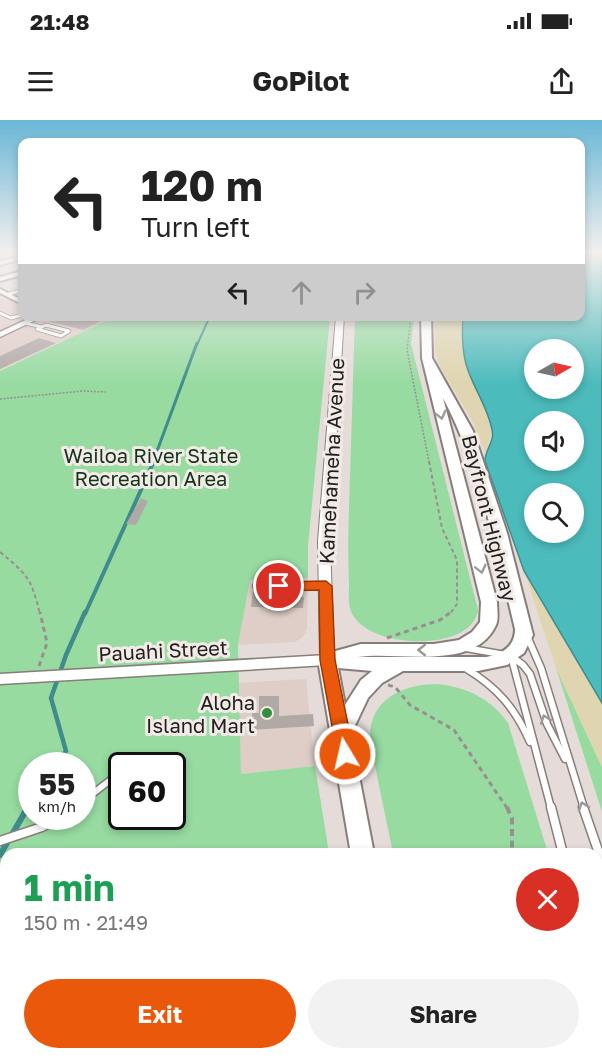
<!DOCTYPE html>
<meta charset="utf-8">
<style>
body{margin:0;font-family:"Golos Text",sans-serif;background:#f2f2f2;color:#222;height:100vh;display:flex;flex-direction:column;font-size:22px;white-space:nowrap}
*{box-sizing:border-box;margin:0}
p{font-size:20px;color:#767676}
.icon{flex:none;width:33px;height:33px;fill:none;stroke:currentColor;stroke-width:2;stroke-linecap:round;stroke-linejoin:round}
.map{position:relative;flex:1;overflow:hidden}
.side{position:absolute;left:0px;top:728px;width:603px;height:212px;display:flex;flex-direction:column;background:#fff;border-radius:18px 18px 0 0;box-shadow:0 3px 9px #0003}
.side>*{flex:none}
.top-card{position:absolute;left:18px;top:18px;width:567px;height:183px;border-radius:12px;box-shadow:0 3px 9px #0003;background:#fff;color:#222;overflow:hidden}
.needle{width:39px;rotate:81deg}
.tools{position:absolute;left:524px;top:219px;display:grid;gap:12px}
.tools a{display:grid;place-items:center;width:60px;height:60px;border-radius:50%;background:#fff;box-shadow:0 3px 9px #0003;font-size:30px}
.speed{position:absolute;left:18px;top:632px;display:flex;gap:12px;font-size:30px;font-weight:700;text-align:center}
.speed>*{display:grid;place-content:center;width:78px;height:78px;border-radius:50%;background:#fff;box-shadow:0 3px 9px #0003;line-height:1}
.speed small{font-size:15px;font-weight:400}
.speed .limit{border:3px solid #111;border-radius:9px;background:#fff;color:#111}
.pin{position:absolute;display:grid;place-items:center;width:51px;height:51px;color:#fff;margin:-26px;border:3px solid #fff;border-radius:50%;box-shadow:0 2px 6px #0007}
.me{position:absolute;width:66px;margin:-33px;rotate:351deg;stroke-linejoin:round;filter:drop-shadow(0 0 4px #0008)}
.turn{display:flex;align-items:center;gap:21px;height:126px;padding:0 24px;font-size:27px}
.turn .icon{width:78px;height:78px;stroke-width:2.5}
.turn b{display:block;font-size:42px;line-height:51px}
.lanes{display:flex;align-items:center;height:57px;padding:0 24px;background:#0003;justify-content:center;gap:30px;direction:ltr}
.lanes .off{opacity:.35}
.round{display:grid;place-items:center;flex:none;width:63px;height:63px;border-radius:32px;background:#f2f2f2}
.head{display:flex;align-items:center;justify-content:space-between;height:102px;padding:0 24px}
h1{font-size:36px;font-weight:700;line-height:45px;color:#1e9e55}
.primary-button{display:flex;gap:12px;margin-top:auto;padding:12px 24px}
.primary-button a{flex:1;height:69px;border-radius:36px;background:#ea580c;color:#fff;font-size:24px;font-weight:700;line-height:69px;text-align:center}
.primary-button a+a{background:#f2f2f2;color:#222}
.status{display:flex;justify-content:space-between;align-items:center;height:42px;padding:0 30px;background:#fff;direction:ltr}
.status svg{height:16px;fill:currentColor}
header{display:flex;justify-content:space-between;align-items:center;height:78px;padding:0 24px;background:#fff;font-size:27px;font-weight:700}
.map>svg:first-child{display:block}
.built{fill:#dfcec8}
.green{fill:#97dba1;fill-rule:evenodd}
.sand{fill:#dfd5b0}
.water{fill:#4cbbbc;stroke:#3f8c8c;stroke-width:1.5;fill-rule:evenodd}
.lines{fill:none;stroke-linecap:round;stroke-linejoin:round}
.stream-far4{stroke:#3f8c8c;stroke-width:2}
.stream-far3{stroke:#3f8c8c;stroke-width:3}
.stream-far2{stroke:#3f8c8c;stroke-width:4}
.stream-far1{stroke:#3f8c8c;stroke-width:4.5}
.stream{stroke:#3f8c8c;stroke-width:6}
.building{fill:#b1a9a6}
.service-far3-casing{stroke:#867e7b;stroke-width:4.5}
.service-far2-casing{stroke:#867e7b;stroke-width:8}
.service-far1-casing{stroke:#867e7b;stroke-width:9}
.service-casing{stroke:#867e7b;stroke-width:11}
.minor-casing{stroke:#867e7b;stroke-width:4}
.tertiary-casing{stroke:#867e7b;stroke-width:3}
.secondary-casing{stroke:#867e7b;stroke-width:2}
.primary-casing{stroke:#867e7b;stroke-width:4}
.path-far3{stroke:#97908e;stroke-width:1.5;stroke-dasharray:2 1.5;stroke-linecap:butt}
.path-far2{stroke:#97908e;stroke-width:2;stroke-dasharray:4 3;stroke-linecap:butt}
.path-far1{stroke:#97908e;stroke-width:3;stroke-dasharray:5 4;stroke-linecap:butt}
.path{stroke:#97908e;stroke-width:4;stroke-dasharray:7 4.5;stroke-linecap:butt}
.service-far3{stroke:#fff;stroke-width:3}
.service-far2{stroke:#fff;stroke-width:4.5}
.service-far1{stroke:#fff;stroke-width:6}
.service{stroke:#fff;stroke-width:8}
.minor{fill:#fff;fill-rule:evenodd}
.tertiary{fill:#fff;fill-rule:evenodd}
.secondary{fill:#fff;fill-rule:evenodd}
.primary{fill:#fff;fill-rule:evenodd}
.oneway{stroke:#9c9a99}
.route{fill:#ea580c;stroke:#983908;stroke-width:1.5}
.poi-dot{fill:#338e3f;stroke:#f2eae6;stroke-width:2}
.labels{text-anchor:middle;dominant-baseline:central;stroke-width:6;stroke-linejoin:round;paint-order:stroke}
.park-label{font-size:20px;fill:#13351b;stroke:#f2eae6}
.street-label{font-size:20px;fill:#221e1d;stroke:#f2eae6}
.poi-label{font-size:20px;fill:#221e1d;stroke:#f2eae6;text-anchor:end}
</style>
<div class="status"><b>21:48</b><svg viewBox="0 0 49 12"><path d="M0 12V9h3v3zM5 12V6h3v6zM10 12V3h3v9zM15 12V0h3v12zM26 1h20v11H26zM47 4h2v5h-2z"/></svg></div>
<header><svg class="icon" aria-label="menu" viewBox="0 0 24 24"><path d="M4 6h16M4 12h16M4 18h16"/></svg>GoPilot<svg class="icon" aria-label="share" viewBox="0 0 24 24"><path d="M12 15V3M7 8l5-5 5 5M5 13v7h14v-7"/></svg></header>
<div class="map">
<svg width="602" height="938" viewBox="0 0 602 938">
<rect width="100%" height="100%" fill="#e5dcd9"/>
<g class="built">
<polygon points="22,175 22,196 114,197 0,250 0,178 6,180"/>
<polygon points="308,458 307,509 303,517 295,522 238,525 249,459"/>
<polygon points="306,559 315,646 241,654 238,563"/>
</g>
<g class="green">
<path d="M114 197H330L308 426V458L250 460 238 525 241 654 315 646 329 733 6 734V933H361V938H0V251ZM32 645H82V696H32ZM122 645H172V696H122Z"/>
<path d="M355 197H414L411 224 478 490C472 535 359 529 350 488 348 481 349 473 349 465 348 440 348 414 349 388 351 324 353 260 355 197Z"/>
<polygon points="556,548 602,647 602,692"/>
<path d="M437 564C467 567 491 579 508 603L548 733H393L370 622C367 581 401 564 437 564Z"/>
<polygon points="597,903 602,920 602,938 436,938 434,933 597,933"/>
</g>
<g class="sand">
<path d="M435 197H463C462 212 462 229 466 244 474 272 503 306 485 333L473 302 441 248 435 233Z"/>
<polygon points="524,451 602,583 602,647 556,548"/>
</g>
<path class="water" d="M581 132H602V583L524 451 485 341C485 329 495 322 492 310 488 287 472 266 466 244 462 229 462 212 463 197L580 196ZM534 230H573V268H534ZM534 302H573V340H534ZM534 374H573V412H534Z"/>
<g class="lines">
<polyline class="stream-far4" points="197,225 210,196"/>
<polyline class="stream-far3" points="153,342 197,223"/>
<polyline class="stream-far2" points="85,494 154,341"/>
<g class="stream-far1">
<polyline points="56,645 66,631 51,578 66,535 85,492"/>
<polyline points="27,688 32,680"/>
</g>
<polyline class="stream" points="0,735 28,687"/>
</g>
<g class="building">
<polygon points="46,196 111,196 83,210 44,200"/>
<polygon points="39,218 56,223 0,249 0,236"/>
<polygon points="141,378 148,381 136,405 126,404"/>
<polygon points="253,469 273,471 273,477 304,477 303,488 251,487"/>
<polygon points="259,576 279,576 279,596 313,594 314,606 252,610 252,593 259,593"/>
</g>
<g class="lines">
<defs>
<g id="service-far3">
<polyline points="9,174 22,170"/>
<polyline points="0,193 11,198 22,195"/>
<polyline points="25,203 42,207"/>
<polygon points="46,205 69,211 61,216 37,209"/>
</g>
<polyline id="service-far2" points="256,466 324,466"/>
<g id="service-far1">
<polyline points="527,516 541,548 584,688"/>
<polyline points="466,528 511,536 523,545 530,554 547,604 565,639"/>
<polyline points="511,536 551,688"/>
<path d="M465 548C497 567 515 588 530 622"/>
<polyline points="82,682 122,651"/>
</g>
<g id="service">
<polyline points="551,687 563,734"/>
<polyline points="583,687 602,742"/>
<polyline points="0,721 42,707 62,696"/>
<polyline points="597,855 602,873"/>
</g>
<g id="minor">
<polygon points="22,136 22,139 0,145 0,141"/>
<polygon points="22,151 22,155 0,161 0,157"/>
<polygon points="0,169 22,180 22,184 0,173"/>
</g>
<g id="tertiary">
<polygon points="34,196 44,196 0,217 0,212"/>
<polygon points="327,535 332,537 334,540 332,543 327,545 0,564 0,554"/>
</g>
<polygon id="secondary" points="336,196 344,196 330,421 334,540 332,544 322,544 320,540 318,421"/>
<g id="primary">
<path d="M421 196H431L432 238 473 311 507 413 533 515 524 533 507 545 478 551H403L382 563 368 578 351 614 374 734H351L318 540 321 535 361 524H434L459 520 472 512 480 502 481 482 422 238ZM443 278C481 349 496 431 515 509 515 527 502 534 486 537H358C399 531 475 552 496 505 499 499 497 489 497 482ZM338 548 372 551 361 560 345 585Z"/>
<polygon points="384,933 412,933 413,938 385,938"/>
</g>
</defs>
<use href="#service-far3" class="service-far3-casing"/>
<use href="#service-far2" class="service-far2-casing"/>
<use href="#service-far1" class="service-far1-casing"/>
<use href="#service" class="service-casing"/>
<use href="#minor" class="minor-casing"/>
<use href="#tertiary" class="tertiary-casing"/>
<use href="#secondary" class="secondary-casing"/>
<use href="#primary" class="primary-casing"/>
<g class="path-far3">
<polyline points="411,196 407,230 429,342"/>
<polyline points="0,279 83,271 106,272"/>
</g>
<g class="path-far2">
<polyline points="429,341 442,408 457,440 457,484 450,494"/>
<path d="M0 432C28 455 31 458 40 494"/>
</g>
<g class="path-far1">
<polyline points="387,518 440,500 451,492"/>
<polyline points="39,546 47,523 40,492"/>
<polyline points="388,565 395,567 410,585 454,610 507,688"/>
</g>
<g class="path">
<polyline points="507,687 512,699 512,734"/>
<polyline points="563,933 564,938"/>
</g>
<use href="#service-far3" class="service-far3"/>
<use href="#service-far2" class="service-far2"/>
<use href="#service-far1" class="service-far1"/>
<use href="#service" class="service"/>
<use href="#minor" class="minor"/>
<use href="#tertiary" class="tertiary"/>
<use href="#secondary" class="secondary"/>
<use href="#primary" class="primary"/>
</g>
<defs><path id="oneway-chevron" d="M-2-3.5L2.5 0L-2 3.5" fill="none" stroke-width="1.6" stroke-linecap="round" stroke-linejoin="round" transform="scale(1.5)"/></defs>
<g class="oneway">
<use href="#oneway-chevron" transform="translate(441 295) rotate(76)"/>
<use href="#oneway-chevron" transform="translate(481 449) rotate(76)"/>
<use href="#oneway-chevron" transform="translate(422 530) rotate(-180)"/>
<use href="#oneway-chevron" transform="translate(545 599) rotate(-110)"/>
<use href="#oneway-chevron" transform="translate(583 686) rotate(-109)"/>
</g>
<linearGradient id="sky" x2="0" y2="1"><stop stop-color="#69b7d6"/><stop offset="0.5" stop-color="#f3efee"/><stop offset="1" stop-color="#f3efee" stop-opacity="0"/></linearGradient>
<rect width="602" height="264" fill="url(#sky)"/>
<polygon class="route" points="326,461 332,466 335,540 354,634 351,639 345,641 339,639 337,634 320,540 319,470 279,471 273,466 279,462"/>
<circle class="poi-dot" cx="267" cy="593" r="6"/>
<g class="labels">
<g class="park-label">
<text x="151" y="335">Wailoa River State<tspan x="151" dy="23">Recreation Area</tspan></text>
</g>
<g class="street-label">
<text transform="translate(331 341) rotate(-87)">Kamehameha Avenue</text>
<text transform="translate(490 398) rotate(76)">Bayfront Highway</text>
<text transform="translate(163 530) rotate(-3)">Pauahi Street</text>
</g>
<g class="poi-label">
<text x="255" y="582">Aloha<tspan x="255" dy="23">Island Mart</tspan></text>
</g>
</g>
</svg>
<div class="tools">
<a><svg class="needle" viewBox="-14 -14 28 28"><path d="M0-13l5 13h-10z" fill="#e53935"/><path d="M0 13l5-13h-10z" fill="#767676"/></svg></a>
<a><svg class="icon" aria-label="sound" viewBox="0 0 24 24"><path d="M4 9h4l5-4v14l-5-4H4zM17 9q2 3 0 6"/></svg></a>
<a><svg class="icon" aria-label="search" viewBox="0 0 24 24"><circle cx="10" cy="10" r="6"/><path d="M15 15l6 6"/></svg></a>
</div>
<div class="speed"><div>55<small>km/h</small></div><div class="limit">60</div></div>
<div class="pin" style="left:279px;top:466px;background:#d93025"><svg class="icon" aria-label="arrive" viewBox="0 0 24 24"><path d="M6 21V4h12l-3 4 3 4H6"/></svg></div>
<svg class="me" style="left:345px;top:634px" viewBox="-20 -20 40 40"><circle r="17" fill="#ea580c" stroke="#fff" stroke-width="3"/><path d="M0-11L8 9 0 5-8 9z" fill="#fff"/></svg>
<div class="top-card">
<div class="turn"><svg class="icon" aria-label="left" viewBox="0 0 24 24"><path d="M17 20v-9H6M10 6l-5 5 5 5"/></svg><div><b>120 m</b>Turn left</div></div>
<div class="lanes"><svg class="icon" aria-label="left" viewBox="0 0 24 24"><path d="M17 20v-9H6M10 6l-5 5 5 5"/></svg><svg class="icon off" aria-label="ahead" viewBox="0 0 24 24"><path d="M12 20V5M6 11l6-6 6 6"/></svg><svg class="icon off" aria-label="right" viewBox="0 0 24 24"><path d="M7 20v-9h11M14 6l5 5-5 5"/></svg></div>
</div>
<section class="side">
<div class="head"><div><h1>1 min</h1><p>150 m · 21:49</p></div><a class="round" style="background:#d93025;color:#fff"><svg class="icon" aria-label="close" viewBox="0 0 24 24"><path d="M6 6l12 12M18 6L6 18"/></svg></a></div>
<div class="primary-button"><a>Exit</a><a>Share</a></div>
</section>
</div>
